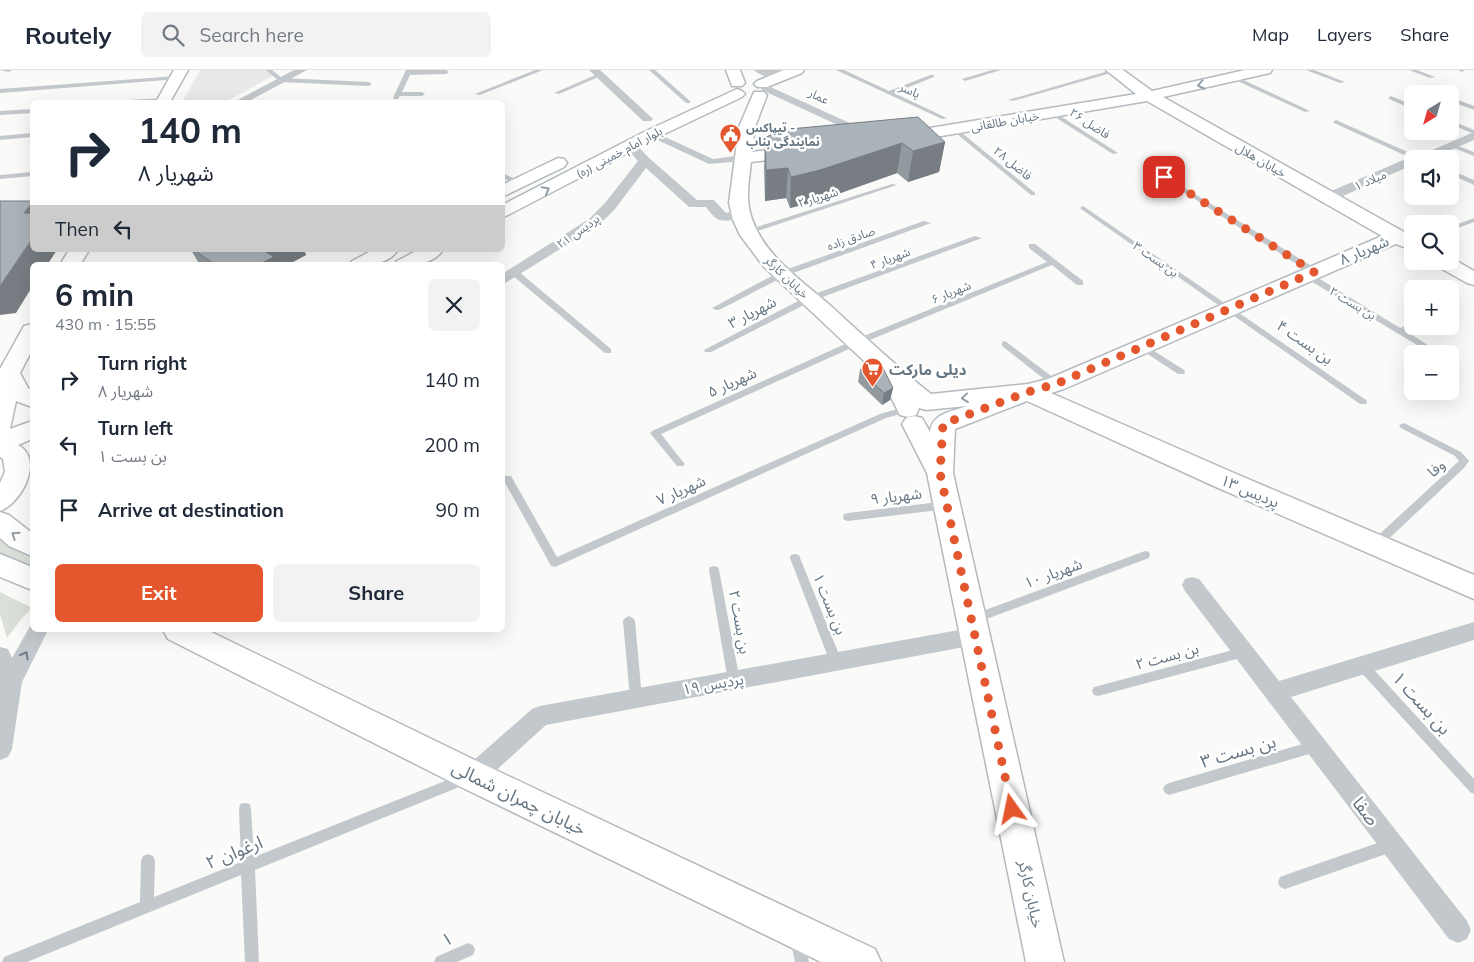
<!DOCTYPE html>
<meta charset="utf-8">
<style>
body{margin:0;font-family:Mulish,"Noto Sans Arabic",sans-serif;background:#f2f2f3;color:#1f2937;height:100vh;display:flex;flex-direction:column;font-size:19px;white-space:nowrap}
*{box-sizing:border-box;margin:0}
p{font-size:16px;color:#747a83}
.icon{flex:none;width:28px;height:28px;fill:none;stroke:currentColor;stroke-width:2;stroke-linecap:round;stroke-linejoin:round}
.map{position:relative;flex:1;overflow:hidden}
.side{position:absolute;left:30px;top:192px;width:475px;height:370px;display:flex;flex-direction:column;background:#fff;border-radius:8px;box-shadow:0 5px 20px #0002}
.side>*{flex:none}
.hud{position:absolute;left:30px;top:30px;width:475px;height:152px;border-radius:8px;box-shadow:0 5px 20px #0002;background:#fff;color:#1f2937;overflow:hidden}
.needle{width:32px;rotate:217deg}
.tools{position:absolute;left:1404px;top:15px;display:grid;gap:10px}
.tools a{display:grid;place-items:center;width:55px;height:55px;border-radius:8px;background:#fff;box-shadow:0 5px 20px #0002;font-size:25px}
.pin{position:absolute;display:grid;place-items:center;width:42px;height:42px;color:#fff;margin:-21px;border-radius:10px;box-shadow:0 2px 8px #0006}
.me{position:absolute;width:55px;margin:-28px;rotate:348deg;stroke-linejoin:round;filter:drop-shadow(0 0 4px #0008)}
.turn{display:flex;align-items:center;gap:18px;height:105px;padding:0 25px;font-size:22px}
.turn .icon{width:65px;height:65px;stroke-width:2.5}
.turn b{display:block;font-size:35px;line-height:42px}
.then{display:flex;align-items:center;height:48px;padding:0 25px;background:#0003;gap:10px;font-size:19px}
.round{display:grid;place-items:center;flex:none;width:52px;height:52px;border-radius:8px;background:#f2f2f3}
.overview{display:flex;align-items:center;justify-content:space-between;height:85px;padding:0 25px}
h1{font-size:30px;font-weight:700;line-height:38px}
.button{display:flex;gap:10px;margin-top:auto;padding:10px 25px}
.button a{flex:1;height:58px;border-radius:8px;background:#e4572e;color:#fff;font-size:20px;font-weight:700;line-height:58px;text-align:center}
.button a+a{background:#f2f2f3;color:#1f2937}
ul{padding:0;list-style:none}
li{display:flex;align-items:center;gap:15px;height:65px;padding:0 25px}
li div{flex:1}
li b{display:block;font-size:19px}
li em{font-style:normal}
header{display:flex;align-items:center;gap:30px;box-sizing:border-box;height:70px;padding:0 25px;background:#fff;border-bottom:1px solid #e0e1e3}
header strong{font-size:24px}
nav{display:flex;gap:28px;margin-inline-start:auto;font-size:18px}
.search{width:350px;height:45px;background:#f2f2f3;display:flex;align-items:center;gap:12px;box-sizing:border-box;padding:0 18px;border-radius:8px;color:#747a83;font-size:19px}
.map>svg:first-child{display:block}
.built{fill:#e8e9e9}
.green{fill:#dadfd7}
.lines{fill:none;stroke-linecap:round;stroke-linejoin:round}
.secondary-casing{stroke:#b3babf;stroke-width:3}
.service{fill:#c3c8cc;fill-rule:evenodd}
.pedestrian{fill:#c3c8cc;fill-rule:evenodd}
.minor{fill:#c3c8cc;fill-rule:evenodd}
.tertiary{fill:#c3c8cc;fill-rule:evenodd}
.secondary{fill:#fff;fill-rule:evenodd}
.wall{fill:#929a9f}
.shaded-wall{fill:#777d82}
.building{fill:#aab3b9;stroke:#777d82}
.oneway{stroke:#939fa8}
.oneway2{stroke:#6a7a87}
.route{stroke:#e4572e;stroke-width:9;stroke-dasharray:0 16.2}
.labels{text-anchor:middle;dominant-baseline:central;stroke-width:5;stroke-linejoin:round;paint-order:stroke}
.far-street-label{font-size:12px;fill:#657683;stroke:#fff}
.far-poi-label{font-size:12px;font-weight:bold;fill:#657683;stroke:#fff;text-anchor:start}
.street-label{font-size:15px;fill:#657683;stroke:#fff}
.poi-label{font-size:15px;font-weight:bold;fill:#657683;stroke:#fff;text-anchor:start}
.near-street-label{font-size:18px;fill:#657683;stroke:#fff}
</style>
<header>
<strong>Routely</strong>
<div class="search"><svg class="icon" aria-label="search" viewBox="0 0 24 24"><circle cx="10" cy="10" r="6"/><path d="M15 15l6 6"/></svg>Search here</div>
<nav><a>Map</a><a>Layers</a><a>Share</a></nav>
</header>
<div class="map">
<svg width="1474" height="892" viewBox="0 0 1474 892">
<rect width="100%" height="100%" fill="#fafaf8"/>
<polygon class="built" points="200,0 267,0 273,6 225,32 182,32"/>
<g class="green">
<polygon points="0,469 32,483 32,501 0,487"/>
<polygon points="0,522 32,538 22,548 7,568 0,544"/>
</g>
<g class="lines">
<defs>
<g id="secondary">
<polygon points="174,0 188,0 170,32 156,32"/>
<polygon points="726,0 740,0 745,13 742,16 732,16"/>
<polygon points="784,0 804,0 802,3 767,17 757,17 754,14 757,11"/>
<path d="M1106 0H1123L1152 21 1245 0H1272L1270 3 1163 27 1404 162 1412 167V176L1407 178 1396 174 1064 319 1051 323 1234 403 1474 505V529L1216 417 1027 331 955 359 953 403 1064 892H1026L927 403 902 354 906 348 914 346 922 348 930 362C932 343 951 342 967 336L926 340 919 338 916 345 908 347 900 345 881 307 764 197 740 165 733 150 729 133 739 57 754 22H764L767 25 755 57 752 82 799 76 805 77 807 81 805 85 799 86 751 92C749 111 745 130 752 149 765 187 804 212 833 238 865 267 897 297 931 324L1028 314 1048 309 1382 166 1147 31 900 73 894 71 892 68 894 65 900 63 1136 24Z"/>
<polygon points="737,19 742,21 745,24 742,27 658,67 502,148 502,135 646,61"/>
<polygon points="558,88 564,89 567,93 564,97 502,127 502,115"/>
<polygon points="69,180 89,180 80,195 60,195"/>
<path d="M373 180H398C387 196 366 195 349 195L352 191Z"/>
<path d="M418 180H443C432 196 411 195 394 195L397 191Z"/>
<polygon points="1450,187 1474,201 1474,215 1467,213 1435,195 1432,191 1450,191"/>
<path d="M32 254V280L20 303 28 318 32 320V337L16 331 10 359 32 351V369L18 375C45 389 21 434 0 441V413L5 402 3 389 0 387V299L24 256Z"/>
<polygon points="0,442 9,445 32,463 32,486 9,476 0,468"/>
<polygon points="0,484 32,497 32,520 0,507"/>
<polygon points="163,560 207,560 485,695 875,879 881,892 821,892 461,717 168,569"/>
</g>
</defs>
<use href="#secondary" class="secondary-casing"/>
<g class="service">
<polygon points="0,0 12,0 9,2"/>
<polygon points="266,0 272,0 282,8 369,12 372,14 369,16 280,12"/>
<polygon points="406,0 446,0 449,2 446,4 410,5 402,22 422,22 425,24 422,26 400,26 398,29 394,29 393,28"/>
<polygon points="535,0 543,0 480,25 475,24"/>
<polygon points="649,0 655,0 690,31 690,33 686,33"/>
<polygon points="836,0 844,0 889,21 930,5 934,5 934,7 894,23 947,48 942,49"/>
<polygon points="992,0 1001,0 965,11 962,9"/>
<polygon points="1112,0 1118,1 1013,31 1008,30"/>
<polygon points="1306,0 1314,0 1345,12 1340,13"/>
<polygon points="1409,0 1417,0 1435,7 1430,8"/>
<polygon points="1458,0 1465,0 1462,2"/>
<polygon points="598,4 603,5 559,24 554,23"/>
<polygon points="177,6 180,8 179,9 0,23 0,19"/>
<polygon points="1233,7 1237,7 1310,41 1305,42 1233,9"/>
<polygon points="1421,16 1438,23 1439,24 1430,24 1419,19 1419,17"/>
<polygon points="1391,26 1412,35 1412,39 1389,29 1388,28"/>
<polygon points="1450,27 1474,36 1474,40 1450,31"/>
<polygon points="165,28 167,29 167,31 126,32 129,30"/>
<polygon points="32,39 32,43 0,45 0,41"/>
<polygon points="1052,41 1054,42 1118,83 1113,84 1050,44 1049,43"/>
<polygon points="1336,50 1421,88 1422,89 1413,89 1334,53 1333,52"/>
<polygon points="1450,50 1474,60 1474,64 1450,54"/>
<polygon points="952,58 956,58 1035,123 1035,125 1031,125 952,60"/>
<polygon points="32,63 32,67 0,70 0,66"/>
<polygon points="1449,74 1453,74 1474,82 1474,86 1449,76"/>
<polygon points="1450,100 1474,110 1474,115 1450,104"/>
<polygon points="32,102 32,106 0,109 0,105"/>
<polygon points="502,103 522,112 523,113 518,114 502,108"/>
<polygon points="1164,105 1318,200 1319,202 1315,204 1312,204 1162,108 1162,106"/>
<polygon points="892,114 897,115 751,163 744,161"/>
<polygon points="1083,136 1366,330 1367,332 1366,334 1360,334 1081,139 1080,138"/>
<polygon points="1474,148 1474,152 1450,161 1450,157"/>
<polygon points="924,151 931,153 785,206 719,240 716,240 712,238 779,202"/>
<polygon points="975,166 982,168 812,231 711,282 705,282 704,280 806,227"/>
<polygon points="1029,174 1035,174 1083,211 1083,215 1077,215 1052,195 860,274 661,364 683,392 685,394 683,396 677,396 650,363 652,361 854,270 1047,192 1029,178"/>
<polygon points="512,201 518,201 611,279 611,283 605,283 512,205"/>
<polygon points="1304,203 1310,203 1400,258 1412,253 1412,256 1415,257 1406,261 1434,279 1430,282 1427,281 1304,207"/>
<polygon points="1005,271 1059,312 1060,314 1059,316 1053,316 1002,276 1002,272"/>
<polygon points="1143,274 1184,300 1185,302 1184,304 1178,304 1140,279 1140,275"/>
<polygon points="908,336 911,337 912,339 911,341 886,348 555,497 551,496 503,409 505,406 511,406 557,487 880,344"/>
<polygon points="1404,353 1461,382 1469,391 1464,398 1380,477 1372,477 1371,474 1372,471 1459,391 1455,386 1401,358 1399,356 1401,354"/>
<polygon points="947,431 952,435 947,439 848,451 844,450 843,447 844,444 848,443"/>
<polygon points="1145,481 1149,482 1150,485 1149,488 973,554 969,552 967,549 969,546"/>
<polygon points="795,484 799,485 800,488 842,592 840,596 836,597 832,596 830,592 790,488 791,485"/>
<polygon points="714,496 718,497 719,500 740,611 738,615 734,616 730,615 728,611 709,500 710,497"/>
<polygon points="629,546 633,548 635,551 642,628 640,632 636,633 632,632 630,628 623,551 625,548"/>
<polygon points="1244,577 1248,578 1250,582 1248,586 1244,587 1098,626 1094,625 1092,621 1094,617 1098,616"/>
<polygon points="1362,590 1366,591 1474,709 1474,724 1470,722 1358,599 1356,595 1358,591"/>
<polygon points="1316,670 1320,672 1322,676 1320,680 1316,682 1169,725 1165,723 1163,719 1165,715 1169,713"/>
<polygon points="465,703 469,705 471,709 469,713 255,800 259,892 245,892 241,805 27,892 2,892 4,887 140,832 141,791 143,786 148,784 153,786 155,791 154,827 241,792 239,739 240,734 245,733 250,734 251,739 254,787"/>
<polygon points="1392,768 1397,770 1399,775 1397,780 1392,782 1285,819 1280,817 1278,812 1280,807 1285,805"/>
<polygon points="797,861 802,863 809,892 795,892 790,868 792,863"/>
<polygon points="468,873 473,875 475,880 473,885 457,892 434,892 436,887"/>
</g>
<polygon class="pedestrian" points="652,61 713,89 743,85 747,88 743,91 709,94 649,66 648,64"/>
<g class="minor">
<polygon points="294,0 307,0 247,32 234,32"/>
<polygon points="589,0 600,0 651,47 653,49 651,51 643,51"/>
<polygon points="766,15 863,59 865,61 859,64 855,63 762,20 761,18 762,16"/>
<polygon points="1474,62 1474,70 1430,89 1412,89 1412,95 1332,131 1322,131 1321,128 1322,125 1408,88 1414,88"/>
<path d="M630 71 634 72 649 88 697 130H714L726 143 741 140 748 144C743 149 724 153 717 149 713 146 709 141 706 137H689L646 98 615 139 599 155 502 215V204L589 149 605 133 638 91 624 75Z"/>
<polygon points="1192,507 1199,509 1279,611 1474,552 1474,570 1291,627 1467,851 1471,860 1467,869 1458,873 1449,869 1185,521 1182,515 1185,509"/>
<polygon points="32,553 32,560 48,560 22,612 12,679 8,687 0,690 0,577 8,579 12,588"/>
<polygon points="975,557 982,560 985,566 982,572 975,575 546,655 481,714 473,718 465,714 461,706 465,698 532,639 540,636"/>
</g>
<path class="tertiary" d="M754 0H787L794 4C786 13 762 8 754 0Z"/>
<use href="#secondary" class="secondary"/>
</g>
<g class="wall">
<polygon points="765,68 945,72 939,102 908,112 897,103 818,131 790,138 786,128 765,131 764,98"/>
<polygon points="191,180 304,180 306,185 287,195 200,195"/>
<polygon points="860,300 893,318 890,330 882,335 858,312"/>
</g>
<g class="shaded-wall">
<polygon points="945,72 939,102 908,112 913,81"/>
<polygon points="902,73 897,103 818,131 790,138 791,107"/>
<polygon points="788,98 786,128 765,131 766,100"/>
<polygon points="32,133 32,155 24,143"/>
<polygon points="32,169 32,180 57,180 47,195 32,195 32,217 16,243 0,245 0,216"/>
<polygon points="262,180 304,180 306,185 287,195 257,195"/>
<polygon points="893,318 890,330 882,335 884,323"/>
</g>
<g class="building">
<polygon points="918,47 945,72 913,81 902,73 820,100 791,107 788,98 766,100 765,68 779,60"/>
<polygon points="0,131 32,131 32,133 24,143 32,143 32,169 0,216"/>
<polygon points="194,180 263,180 274,187 257,195 216,195"/>
<polygon points="878,293 882,296 893,318 884,323 860,300"/>
</g>
<defs><path id="oneway-chevron" d="M-2-3.5L2.5 0L-2 3.5" fill="none" stroke-width="1.6" stroke-linecap="round" stroke-linejoin="round" transform="scale(1.25)"/></defs>
<g class="oneway">
<use href="#oneway-chevron" transform="translate(1201 15) rotate(168)"/>
<use href="#oneway-chevron" transform="translate(546 120) rotate(-28)"/>
<use href="#oneway-chevron" transform="translate(965 328) rotate(174)"/>
<use href="#oneway-chevron" transform="translate(15 465) rotate(-146)"/>
</g>
<use class="oneway2" href="#oneway-chevron" transform="translate(25 585) rotate(-62)"/>
<g class="lines">
<polyline class="route" points="1012,739 940,403 943,354 1028,322 1056,314 1314,202 1164,107"/>
</g>
<defs>
<symbol id="civic-pin" viewBox="-11 -11 22 30"><path d="M0 17L-7.5 6A9.5 9.5 0 1 1 7.5 6Z" fill="#e4572e" stroke="#fff"/><path d="M-.6-6.5H3V-4.5H.6V-3L4-1V1h2V6H-6V1h2V-1L-.6-3ZM-1.2 2.5V6h2.4V2.5Z" fill="#fff"/></symbol>
<symbol id="supermarket-pin" viewBox="-11 -11 22 30"><path d="M0 17L-7.5 6A9.5 9.5 0 1 1 7.5 6Z" fill="#e4572e" stroke="#fff"/><path d="M-6-5.5h2.5l.6 2H6L4.5 2H-2.5L-4.4-4H-6ZM-1.5 3.2a1.3 1.3 0 1 0 .1 0ZM3 3.2a1.3 1.3 0 1 0 .1 0Z" fill="#fff"/></symbol>
</defs>
<g fill-rule="evenodd">
<use href="#civic-pin" x="718" y="52" width="25" height="34"/>
<use href="#supermarket-pin" x="860" y="286" width="25" height="34"/>
</g>
<g class="labels">
<g class="far-street-label">
<text transform="translate(910 20) rotate(24)">یاسر</text>
<text transform="translate(819 26) rotate(26)">عمار</text>
<text transform="translate(1005 51) rotate(-10)">خیابان طالقانی</text>
<text transform="translate(1090 53) rotate(33)">فاضل ۲۶</text>
<text transform="translate(619 82) rotate(-28)">بلوار امام خمینی (ره)</text>
<text transform="translate(1261 90) rotate(30)">خیابان هلال</text>
<text transform="translate(1013 93) rotate(39)">فاضل ۲۸</text>
<text transform="translate(1370 110) rotate(-23)">میلاد ۱</text>
<text transform="translate(818 127) rotate(-17)">شهریار ۲</text>
<text transform="translate(578 161) rotate(-35)">پردیس ۲۱</text>
<text transform="translate(851 168) rotate(-19)">صادق زاده</text>
<text transform="translate(890 188) rotate(-20)">شهریار ۴</text>
<text transform="translate(1156 189) rotate(35)">بن بست ۳</text>
<text transform="translate(787 207) rotate(44)">خیابان کارگر</text>
<text transform="translate(951 222) rotate(-22)">شهریار ۶</text>
<text transform="translate(1353 233) rotate(31)">بن بست ۲</text>
</g>
<g class="far-poi-label">
<text x="746" y="57">تیپاکس -<tspan x="746" dy="14">نمایندگی بناب</tspan></text>
</g>
<g class="street-label">
<text transform="translate(1364 180) rotate(-23)">شهریار ۸</text>
<text transform="translate(752 242) rotate(-27)">شهریار ۳</text>
<text transform="translate(1305 272) rotate(35)">بن بست ۴</text>
<text transform="translate(732 312) rotate(-24)">شهریار ۵</text>
<text transform="translate(1436 398) rotate(-42)">وفا</text>
<text transform="translate(681 420) rotate(-24)">شهریار ۷</text>
<text transform="translate(1250 421) rotate(23)">پردیس ۱۳</text>
<text transform="translate(896 426) rotate(-7)">شهریار ۹</text>
<text transform="translate(1053 503) rotate(-20)">شهریار ۱۰</text>
<text transform="translate(830 534) rotate(68)">بن بست ۱</text>
<text transform="translate(740 552) rotate(80)">بن بست ۲</text>
<text transform="translate(1167 586) rotate(-15)">بن بست ۲</text>
<text transform="translate(713 614) rotate(-10)">پردیس ۱۹</text>
<text transform="translate(1031 824) rotate(78)">خیابان کارگر</text>
</g>
<g class="poi-label">
<text x="889" y="299">دیلی مارکت</text>
</g>
<g class="near-street-label">
<text transform="translate(1422 633) rotate(48)">بن بست ۱</text>
<text transform="translate(1238 681) rotate(-16)">بن بست ۳</text>
<text transform="translate(519 728) rotate(26)">خیابان چمران شمالی</text>
<text transform="translate(1366 741) rotate(52)">صفا</text>
<text transform="translate(234 782) rotate(-22)">ارغوان ۲</text>
<text transform="translate(447 869) rotate(-25)">۱</text>
</g>
</g>
</svg>
<div class="tools">
<a><svg class="needle" viewBox="-14 -14 28 28"><path d="M0-13l5 13h-10z" fill="#e53935"/><path d="M0 13l5-13h-10z" fill="#747a83"/></svg></a>
<a><svg class="icon" aria-label="sound" viewBox="0 0 24 24"><path d="M4 9h4l5-4v14l-5-4H4zM17 9q2 3 0 6"/></svg></a>
<a><svg class="icon" aria-label="search" viewBox="0 0 24 24"><circle cx="10" cy="10" r="6"/><path d="M15 15l6 6"/></svg></a>
<a>+</a>
<a>−</a>
</div>
<div class="pin" style="left:1164px;top:107px;background:#d93025"><svg class="icon" aria-label="arrive" viewBox="0 0 24 24"><path d="M6 21V4h12l-3 4 3 4H6"/></svg></div>
<svg class="me" style="left:1012px;top:739px" viewBox="-20 -20 40 40"><path d="M0-17L14 15 0 8-14 15z" fill="#e4572e" stroke="#fff" stroke-width="4"/></svg>
<div class="hud">
<div class="turn"><svg class="icon" aria-label="right" viewBox="0 0 24 24"><path d="M7 20v-9h11M14 6l5 5-5 5"/></svg><div><b>140 m</b>شهریار ۸</div></div>
<div class="then">Then<svg class="icon" aria-label="left" viewBox="0 0 24 24"><path d="M17 20v-9H6M10 6l-5 5 5 5"/></svg></div>
</div>
<section class="side">
<div class="overview"><div><h1>6 min</h1><p>430 m · 15:55</p></div><a class="round"><svg class="icon" aria-label="close" viewBox="0 0 24 24"><path d="M6 6l12 12M18 6L6 18"/></svg></a></div>
<ul>
<li><svg class="icon" aria-label="right" viewBox="0 0 24 24"><path d="M7 20v-9h11M14 6l5 5-5 5"/></svg><div><b>Turn right</b><p>شهریار ۸</p></div><em>140 m</em></li>
<li><svg class="icon" aria-label="left" viewBox="0 0 24 24"><path d="M17 20v-9H6M10 6l-5 5 5 5"/></svg><div><b>Turn left</b><p>بن بست ۱</p></div><em>200 m</em></li>
<li><svg class="icon" aria-label="arrive" viewBox="0 0 24 24"><path d="M6 21V4h12l-3 4 3 4H6"/></svg><div><b>Arrive at destination</b></div><em>90 m</em></li>
</ul>
<div class="button"><a>Exit</a><a>Share</a></div>
</section>
</div>
